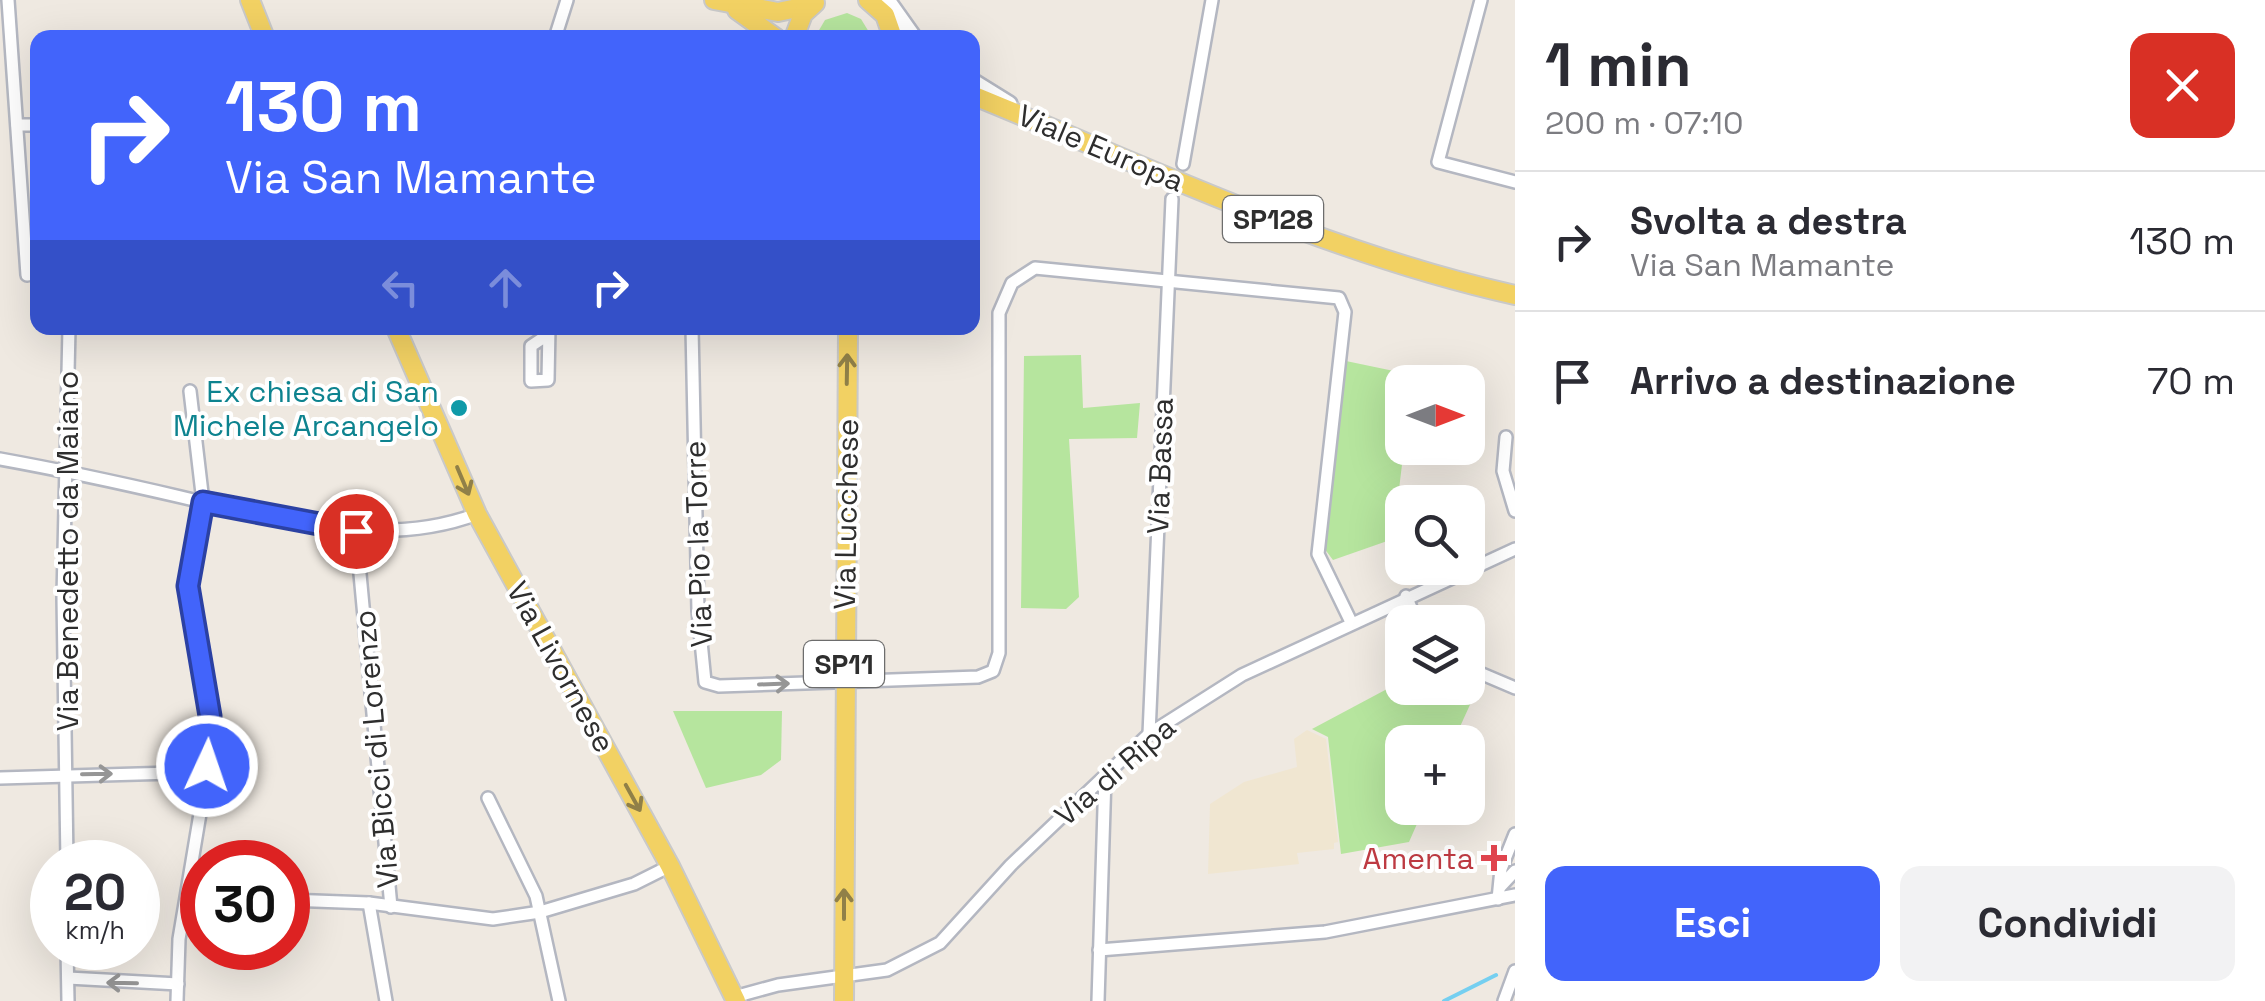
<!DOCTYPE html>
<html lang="it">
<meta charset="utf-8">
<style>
body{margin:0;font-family:"Space Grotesk",sans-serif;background:#f2f2f3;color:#2b2b33;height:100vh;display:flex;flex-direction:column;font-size:38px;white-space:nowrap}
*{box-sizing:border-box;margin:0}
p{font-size:32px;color:#7c7c81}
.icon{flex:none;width:55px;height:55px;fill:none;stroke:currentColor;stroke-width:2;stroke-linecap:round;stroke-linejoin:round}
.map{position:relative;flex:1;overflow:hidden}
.details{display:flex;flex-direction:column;background:#fff;width:750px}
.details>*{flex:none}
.guide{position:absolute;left:30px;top:30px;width:950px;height:305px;border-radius:20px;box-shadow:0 10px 40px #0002;background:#4264fb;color:#fff;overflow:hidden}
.needle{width:65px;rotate:90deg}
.controls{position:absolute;left:1385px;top:365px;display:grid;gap:20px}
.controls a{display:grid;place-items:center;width:100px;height:100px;border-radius:20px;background:#fff;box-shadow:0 10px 40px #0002;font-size:50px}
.speed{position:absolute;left:30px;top:840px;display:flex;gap:20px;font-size:50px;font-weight:700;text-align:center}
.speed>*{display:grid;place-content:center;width:130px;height:130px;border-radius:50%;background:#fff;box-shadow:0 10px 40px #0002;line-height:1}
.speed small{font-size:25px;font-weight:400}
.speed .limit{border:15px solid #d22;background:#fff;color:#111}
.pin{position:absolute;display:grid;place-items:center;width:85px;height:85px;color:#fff;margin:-42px;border:5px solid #fff;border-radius:50%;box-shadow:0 2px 10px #0007}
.me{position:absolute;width:110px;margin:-55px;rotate:3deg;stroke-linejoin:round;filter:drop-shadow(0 0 8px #0008)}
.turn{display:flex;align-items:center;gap:35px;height:210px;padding:0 30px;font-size:45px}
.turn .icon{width:130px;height:130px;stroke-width:2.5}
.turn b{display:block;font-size:70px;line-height:85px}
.lanes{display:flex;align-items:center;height:95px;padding:0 30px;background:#0003;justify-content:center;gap:50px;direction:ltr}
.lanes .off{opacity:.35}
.round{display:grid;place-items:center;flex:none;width:105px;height:105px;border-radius:20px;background:#f2f2f3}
.headline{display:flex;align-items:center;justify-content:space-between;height:170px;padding:0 30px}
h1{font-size:60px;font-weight:800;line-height:75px}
.button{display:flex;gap:20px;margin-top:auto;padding:20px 30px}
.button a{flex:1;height:115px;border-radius:20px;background:#4264fb;color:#fff;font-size:40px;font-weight:800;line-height:115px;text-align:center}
.button a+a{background:#f2f2f3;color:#2b2b33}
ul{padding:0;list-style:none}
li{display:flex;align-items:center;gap:30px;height:140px;padding:0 30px;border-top:2px solid #e1e1e2}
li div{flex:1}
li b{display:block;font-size:38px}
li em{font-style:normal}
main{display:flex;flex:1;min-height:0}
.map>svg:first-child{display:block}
.education{fill:#f0e6d1}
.green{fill:#b6e59e}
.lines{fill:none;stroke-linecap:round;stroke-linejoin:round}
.stream{stroke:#75cff0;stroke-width:4}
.minor-casing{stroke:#b4b7c1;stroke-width:16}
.secondary-casing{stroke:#b4b7c1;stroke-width:20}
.primary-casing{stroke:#c9c9c9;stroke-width:22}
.minor{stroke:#fff;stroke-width:11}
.secondary{stroke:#fff;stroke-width:15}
.primary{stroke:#f2d163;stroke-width:18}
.oneway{stroke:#908048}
.oneway2{stroke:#969696}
.route-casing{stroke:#2b41a3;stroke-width:25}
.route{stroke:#4264fb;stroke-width:18}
.culture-dot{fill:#0f9aa8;stroke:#fff;stroke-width:4}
.health-dot{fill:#e0444e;stroke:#fff;stroke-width:4}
.labels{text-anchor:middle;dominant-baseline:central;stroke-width:8;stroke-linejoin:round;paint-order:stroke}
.shield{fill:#fff;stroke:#6d6d6d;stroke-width:2.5}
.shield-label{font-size:28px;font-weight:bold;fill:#2e2e2e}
.street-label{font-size:30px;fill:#2e2e2e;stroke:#fff}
.culture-label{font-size:30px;fill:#0d838f;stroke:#fff;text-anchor:end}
.health-label{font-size:30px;fill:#be3a42;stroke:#fff;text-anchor:end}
</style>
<main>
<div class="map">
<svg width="1515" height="1001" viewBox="0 0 1515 1001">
<rect width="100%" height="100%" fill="#efe9e1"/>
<polygon class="education" points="1307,730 1326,739 1338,842 1334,843 1334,849 1297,853 1299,864 1208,874 1210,804 1244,782 1297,767 1294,739"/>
<g class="green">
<polygon points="847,13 861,19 872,37 815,37 825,20"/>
<polygon points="1081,355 1083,408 1140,403 1137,438 1069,439 1079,597 1066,609 1021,608 1024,356"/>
<polygon points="1346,361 1413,375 1413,382 1402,382 1404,448 1393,539 1333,560 1324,548"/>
<polygon points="1468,680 1479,685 1453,742 1402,742 1402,808 1424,808 1409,842 1341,854 1328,737 1312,729 1402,681 1402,688 1468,688"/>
<polygon points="673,711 782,711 781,760 761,775 706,788"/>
</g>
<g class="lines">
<polyline class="stream" points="1444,1001 1496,975"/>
<defs>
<g id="minor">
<polyline points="8,0 27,275 38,273"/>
<polyline points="1481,0 1438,162 1515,182"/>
<polyline points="555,38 567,0"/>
<polyline points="17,125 38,125"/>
<polyline points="1183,164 1212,0"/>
<polyline points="692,328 698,611 705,682 719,686 978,677 993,671 999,653 999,313 1012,283 1035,268 1339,298 1345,312 1318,554 1351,622"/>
<polyline points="549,334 531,346 531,381 548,380 549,328"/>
<polyline points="1506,437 1503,471 1515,511"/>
<path d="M0 459C61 470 121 483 181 497 277 519 382 550 477 514"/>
<polyline points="356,531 391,907"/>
<polyline points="1406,596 1417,622"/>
<polyline points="1468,668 1515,688"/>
<polyline points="1149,734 1172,199"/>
<polyline points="0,778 207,772"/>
<polyline points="488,798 536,896 559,1001"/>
<polyline points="67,862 63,597 69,328"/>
<polyline points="1500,887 1515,871"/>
<polyline points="1498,899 1501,869 1515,834"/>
<polyline points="288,900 369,903 493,919 540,912 634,884 670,866"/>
<polyline points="369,903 386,1001"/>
<polyline points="67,948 68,1001"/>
<polyline points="1099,950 1325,932 1515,895"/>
<polyline points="68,978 178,984"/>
<polyline points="734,997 778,985 887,970 940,943 1011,865 1149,734 1242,675 1515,549"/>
<polyline points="177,1001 179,939 207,772 209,716 188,586 203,502 190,391"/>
<polyline points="1098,1001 1105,776"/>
<polyline points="1504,1001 1515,971"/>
</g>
<g id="secondary">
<polyline points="887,0 914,38"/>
<polyline points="972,81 1009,104"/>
</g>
<g id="primary">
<polyline points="250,0 265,38"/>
<polyline points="714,0 778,12 812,5"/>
<polyline points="868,0 885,15 893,38"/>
<polyline points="737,10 776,38"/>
<polyline points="794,38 803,14 815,3"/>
<path d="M972 95C1151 168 1326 253 1515 295"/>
<polyline points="396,328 477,514 670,866 736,1001"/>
<polyline points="844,1001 848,328"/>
</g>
</defs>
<use href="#minor" class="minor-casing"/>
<use href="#secondary" class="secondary-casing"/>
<use href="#primary" class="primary-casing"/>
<use href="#minor" class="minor"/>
<use href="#secondary" class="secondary"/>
<use href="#primary" class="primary"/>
</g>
<defs><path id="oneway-shaft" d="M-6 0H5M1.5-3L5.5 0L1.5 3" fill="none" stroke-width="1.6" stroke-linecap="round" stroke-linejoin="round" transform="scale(2.5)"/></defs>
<g class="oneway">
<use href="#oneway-shaft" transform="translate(847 369) rotate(-89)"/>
<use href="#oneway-shaft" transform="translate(463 481) rotate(67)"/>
<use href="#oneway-shaft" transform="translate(633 798) rotate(61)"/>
<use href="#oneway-shaft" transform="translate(844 904) rotate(-90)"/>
</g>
<g class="oneway2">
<use href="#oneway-shaft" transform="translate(774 684) rotate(-2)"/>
<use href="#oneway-shaft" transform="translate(97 774) rotate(-1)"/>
<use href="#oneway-shaft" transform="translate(122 983) rotate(-179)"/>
</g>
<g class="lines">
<defs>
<polyline id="route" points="207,766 210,716 188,586 203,502 356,531"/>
</defs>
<use href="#route" class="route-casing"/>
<use href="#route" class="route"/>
</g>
<circle class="culture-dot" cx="459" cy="408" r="10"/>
<path class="health-dot" d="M1489 843h10v10h10v10h-10v10h-10v-10h-10v-10h10z"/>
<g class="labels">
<g class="shield">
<rect x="1223" y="196" width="100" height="46" rx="8"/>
<rect x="804" y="641" width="80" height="46" rx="8"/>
</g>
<g class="shield-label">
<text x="1273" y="219">SP128</text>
<text x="844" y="664">SP11</text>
</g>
<g class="street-label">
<text transform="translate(1101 148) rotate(23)">Viale Europa</text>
<text transform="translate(1160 466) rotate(-88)">Via Bassa</text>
<text transform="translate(846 514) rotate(-89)">Via Lucchese</text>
<text transform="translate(698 544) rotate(-92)">Via Pio la Torre</text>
<text transform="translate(67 551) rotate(-90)">Via Benedetto da Maiano</text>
<text transform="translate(561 667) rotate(61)">Via Livornese</text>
<text transform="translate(376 749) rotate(-95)">Via Bicci di Lorenzo</text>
<text transform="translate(1115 771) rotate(-41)">Via di Ripa</text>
</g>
<g class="culture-label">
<text x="439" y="391">Ex chiesa di San<tspan x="439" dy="34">Michele Arcangelo</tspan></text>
</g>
<g class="health-label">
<text x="1474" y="858">Amenta</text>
</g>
</g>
</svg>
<div class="controls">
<a><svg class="needle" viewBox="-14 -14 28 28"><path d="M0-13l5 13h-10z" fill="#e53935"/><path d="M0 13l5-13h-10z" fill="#7c7c81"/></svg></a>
<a><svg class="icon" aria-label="search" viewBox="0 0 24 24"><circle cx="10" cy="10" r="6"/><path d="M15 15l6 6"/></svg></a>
<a><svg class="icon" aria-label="layers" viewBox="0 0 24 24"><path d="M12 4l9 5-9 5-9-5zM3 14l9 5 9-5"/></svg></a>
<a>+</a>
</div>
<div class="speed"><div>20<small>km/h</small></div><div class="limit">30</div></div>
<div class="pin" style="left:356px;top:531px;background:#d93025"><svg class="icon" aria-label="arrive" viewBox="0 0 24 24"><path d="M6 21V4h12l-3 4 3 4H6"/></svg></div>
<svg class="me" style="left:207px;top:766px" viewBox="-20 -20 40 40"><circle r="17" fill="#4264fb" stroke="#fff" stroke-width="3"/><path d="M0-11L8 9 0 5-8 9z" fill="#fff"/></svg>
<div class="guide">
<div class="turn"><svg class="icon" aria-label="right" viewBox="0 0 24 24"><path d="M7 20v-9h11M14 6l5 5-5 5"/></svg><div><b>130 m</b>Via San Mamante</div></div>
<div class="lanes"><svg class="icon off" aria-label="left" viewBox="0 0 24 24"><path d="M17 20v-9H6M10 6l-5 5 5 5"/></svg><svg class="icon off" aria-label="ahead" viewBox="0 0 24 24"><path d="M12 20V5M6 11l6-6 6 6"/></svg><svg class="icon" aria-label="right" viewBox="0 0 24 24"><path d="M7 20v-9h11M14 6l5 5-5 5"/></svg></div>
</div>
</div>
<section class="details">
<div class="headline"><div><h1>1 min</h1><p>200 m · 07:10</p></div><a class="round" style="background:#d93025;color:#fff"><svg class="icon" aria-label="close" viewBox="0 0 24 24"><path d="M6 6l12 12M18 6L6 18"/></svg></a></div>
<ul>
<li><svg class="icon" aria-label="right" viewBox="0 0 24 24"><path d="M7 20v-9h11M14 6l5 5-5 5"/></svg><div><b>Svolta a destra</b><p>Via San Mamante</p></div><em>130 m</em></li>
<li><svg class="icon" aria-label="arrive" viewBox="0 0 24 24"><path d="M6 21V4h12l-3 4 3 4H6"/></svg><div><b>Arrivo a destinazione</b></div><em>70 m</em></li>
</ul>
<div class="button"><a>Esci</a><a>Condividi</a></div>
</section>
</main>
